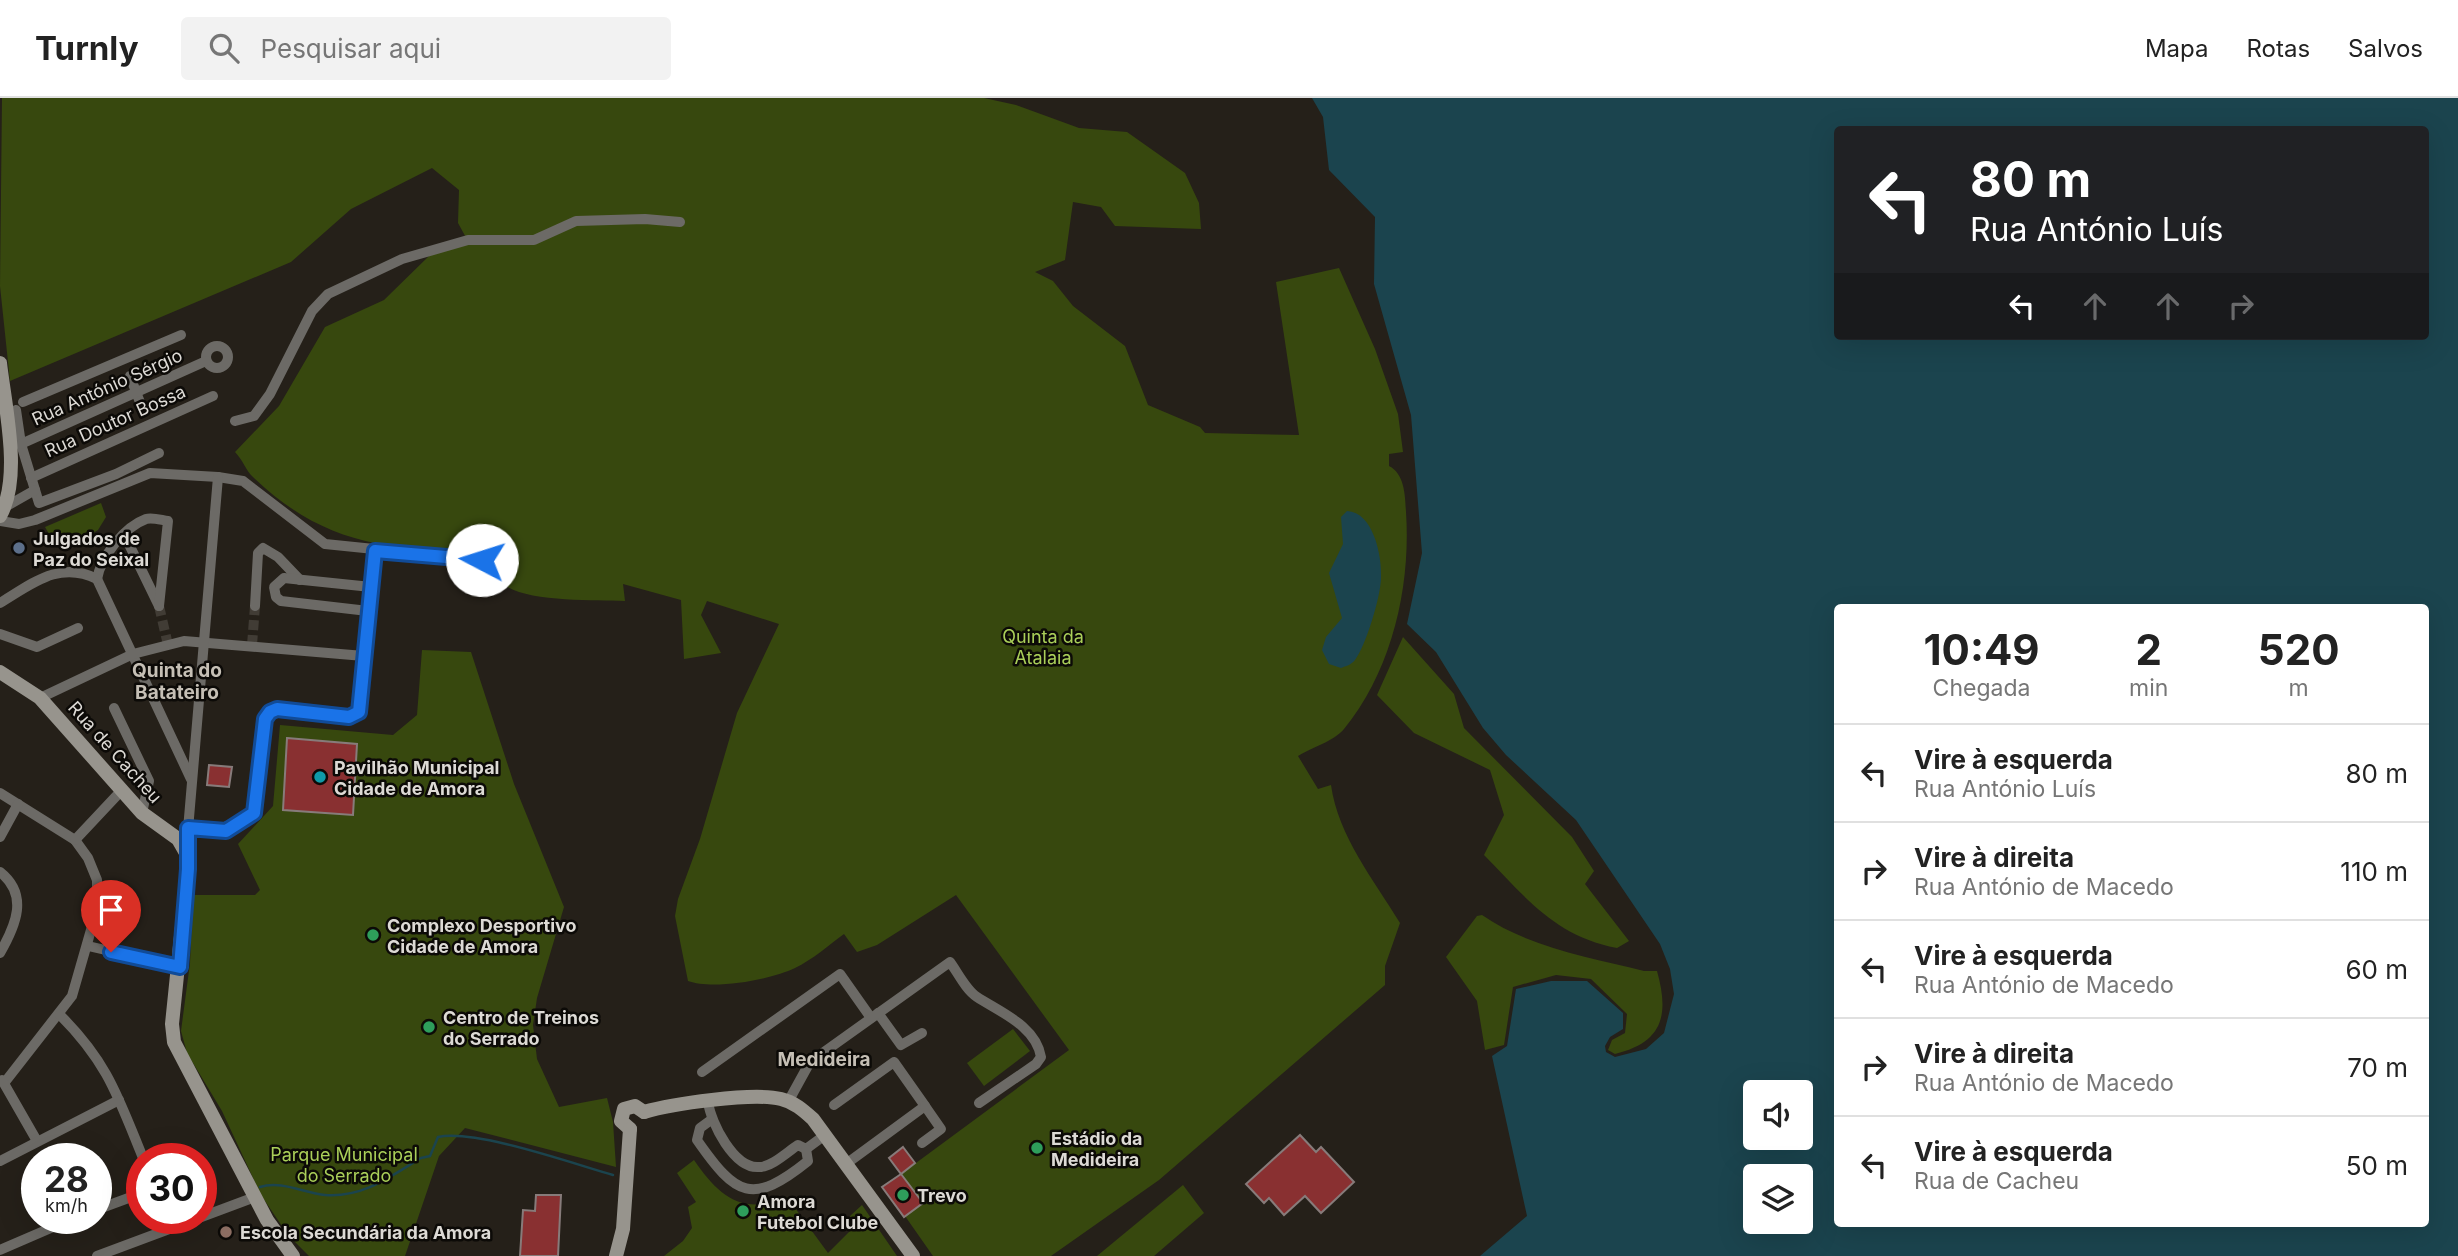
<!DOCTYPE html>
<html lang="pt">
<meta charset="utf-8">
<style>
body{margin:0;font-family:Inter,sans-serif;background:#f2f2f2;color:#222;height:100vh;display:flex;flex-direction:column;font-size:26px;white-space:nowrap}
*{box-sizing:border-box;margin:0}
p{font-size:23px;color:#767676}
.icon{flex:none;width:38px;height:38px;fill:none;stroke:currentColor;stroke-width:2;stroke-linecap:round;stroke-linejoin:round}
.map{position:relative;flex:1;overflow:hidden}
.sheet{position:absolute;left:1834px;top:506px;width:595px;height:623px;display:flex;flex-direction:column;background:#fff;border-radius:7px;box-shadow:0 7px 28px #0002}
.sheet>*{flex:none}
.top-card{position:absolute;left:1834px;top:28px;width:595px;height:214px;border-radius:7px;box-shadow:0 7px 28px #0002;background:#202124;color:#fff;overflow:hidden}
.tools{position:absolute;left:1743px;top:982px;display:grid;gap:14px}
.tools a{display:grid;place-items:center;width:70px;height:70px;border-radius:7px;background:#fff;box-shadow:0 7px 28px #0002;font-size:35px}
.speed{position:absolute;left:21px;top:1045px;display:flex;gap:14px;font-size:35px;font-weight:700;text-align:center}
.speed>*{display:grid;place-content:center;width:91px;height:91px;border-radius:50%;background:#fff;box-shadow:0 7px 28px #0002;line-height:1}
.speed small{font-size:18px;font-weight:400}
.speed .limit{border:10px solid #d22;background:#fff;color:#111}
.pin{position:absolute;display:grid;place-items:center;width:60px;height:60px;color:#fff;margin:-72px -30px;border-radius:50% 50% 50% 0;rotate:-45deg;box-shadow:0 0 7px #0007}
.pin .icon{rotate:45deg}
.me{position:absolute;width:77px;margin:-38px;rotate:275deg;stroke-linejoin:round;filter:drop-shadow(0 0 5px #0008)}
.turn{display:flex;align-items:center;gap:24px;height:147px;padding:0 21px;font-size:32px}
.turn .icon{width:91px;height:91px;stroke-width:2.5}
.turn b{display:block;font-size:49px;line-height:60px}
.lanes{display:flex;align-items:center;height:66px;padding:0 21px;background:#0003;justify-content:center;gap:35px;direction:ltr}
.lanes .off{opacity:.35}
.eta{display:flex;justify-content:space-evenly;align-items:center;height:119px;text-align:center}
.eta b{font-size:42px;font-weight:700;line-height:49px}
ul{padding:0;list-style:none}
li{display:flex;align-items:center;gap:21px;height:98px;padding:0 21px;border-top:2px solid #e0e0e0}
li div{flex:1}
li b{display:block;font-size:26px}
li em{font-style:normal}
header{display:flex;align-items:center;gap:42px;box-sizing:border-box;height:98px;padding:0 35px;background:#fff;border-bottom:2px solid #e0e0e0}
header strong{font-size:33px}
nav{display:flex;gap:38px;margin-inline-start:auto;font-size:24px}
.search{width:490px;height:63px;background:#f2f2f2;display:flex;align-items:center;gap:18px;box-sizing:border-box;padding:0 24px;border-radius:7px;color:#767676;font-size:26px}
.map>svg:first-child{display:block}
.green{fill:#37480e}
.water{fill:#1b444e;fill-rule:evenodd}
.lines{fill:none;stroke-linecap:round;stroke-linejoin:round}
.stream{stroke:#1b444e;stroke-width:2.5}
.building{fill:#893031;stroke:#877b7a;stroke-width:2}
.street-tunnel{stroke:#413c35;stroke-width:10;stroke-dasharray:10 5;stroke-linecap:butt}
.street{stroke:#6c6a66;stroke-width:10}
.secondary{stroke:#97948d;stroke-width:14}
.route-casing{stroke:#114b97;stroke-width:18}
.route{stroke:#1a73e8;stroke-width:12}
.service-dot{fill:#5c6f8a;stroke:#0c0a07;stroke-width:2.5}
.culture-dot{fill:#0f9aa8;stroke:#0c0a07;stroke-width:2.5}
.leisure-dot{fill:#2e9e5b;stroke:#0c0a07;stroke-width:2.5}
.education-dot{fill:#8d6e63;stroke:#0c0a07;stroke-width:2.5}
.labels{text-anchor:middle;dominant-baseline:central;stroke-width:5;stroke-linejoin:round;paint-order:stroke}
.street-label{font-size:18px;fill:#dddad5;stroke:#0c0a07}
.poi-label{font-size:18px;font-weight:bold;fill:#dddad5;stroke:#0c0a07;text-anchor:start}
.park-label{font-size:18px;fill:#aacf59;stroke:#0c0a07}
.neighbourhood-label{font-size:19px;font-weight:bold;fill:#c5bfb5;stroke:#0c0a07}
</style>
<header>
<strong>Turnly</strong>
<div class="search"><svg class="icon" aria-label="search" viewBox="0 0 24 24"><circle cx="10" cy="10" r="6"/><path d="M15 15l6 6"/></svg>Pesquisar aqui</div>
<nav><a>Mapa</a><a>Rotas</a><a>Salvos</a></nav>
</header>
<div class="map">
<svg width="2458" height="1158" viewBox="0 0 2458 1158">
<rect width="100%" height="100%" fill="#252019"/>
<g class="green">
<path d="M2 0H984L1016 7 1079 30 1127 34 1185 75 1199 105 1201 131 1115 128 1101 109 1073 104 1065 162 1035 174 1053 183 1073 208 1125 248 1148 307 1200 329 1205 335 1299 337 1276 184 1339 170 1375 251 1398 316 1403 354 1389 356V368C1405 376 1405 398 1406 414 1411 489 1392 572 1344 631 1334 643 1311 650 1298 658L1318 691 1331 687C1338 738 1374 782 1400 825L1385 868V887L1159 1082 1051 1158H933L905 1118 923 1105 901 1076 1069 952 956 797 877 847 857 854 844 836C829 847 812 862 795 870 770 882 713 892 688 883L675 818 678 801 700 741 737 615 779 526 707 503 701 517 721 555 684 561 681 502 623 486 625 503C596 502 529 504 506 488 493 480 484 468 475 457 383 449 324 447 253 379 246 373 243 362 235 354L279 308 325 229 384 202 430 157 469 145 458 125 459 92 432 70 351 111 291 164 10 283 0 188Z"/>
<polygon points="101,405 106,419 98,432 74,447 53,443 45,429"/>
<path d="M1403 539 1454 596 1464 630 1572 739 1594 773 1585 786 1629 843 1617 850C1555 838 1526 800 1484 757L1504 717 1490 672 1414 635 1377 597Z"/>
<polygon points="422,552 471,554 514,686 564,809 537,900 533,927 537,961 559,1009 607,1000 613,1024 616,1069 465,1030 439,1058 405,1158 309,1158 288,1137 261,1097 222,1013 187,955 181,933 190,865 193,797 255,797 260,792 238,746 273,708 280,627 393,637 417,617"/>
<path d="M1482 817C1530 850 1589 859 1644 873H1657C1669 916 1664 944 1615 956L1608 952 1612 942 1625 935 1627 916 1591 881 1556 877 1513 889 1504 947 1485 952 1477 903 1446 859 1477 818Z"/>
<polygon points="1013,931 1030,953 984,988 967,965"/>
<path d="M694 1062C718 1097 742 1119 787 1099L828 1155 855 1128 850 1118 862 1107 897 1158H664L683 1143 692 1130 688 1109 696 1104 677 1075Z"/>
<polygon points="1183,1087 1204,1115 1154,1158 1097,1158"/>
</g>
<g class="water">
<path d="M1312 0H2458V1158H1480L1527 1118 1492 958 1507 948 1516 891 1551 883H1587L1623 915V931L1610 939 1605 948 1606 954 1615 959 1646 951 1664 935 1674 896 1670 871 1660 846 1576 722 1506 657 1483 630 1436 554 1407 526 1422 455 1411 317 1374 186 1375 119 1329 72 1323 19ZM1838 32H2426V238H1838ZM1838 509H2426V1125H1838ZM1755 994H1801V1040H1755ZM1755 1078H1801V1124H1755Z"/>
<path d="M1347 413C1373 414 1382 457 1381 479 1381 498 1366 547 1355 562 1351 567 1346 568 1341 570L1329 566 1322 552 1326 539 1342 520 1329 475 1343 446 1341 419Z"/>
</g>
<g class="lines">
<path class="stream" d="M260 1089C281 1082 304 1095 325 1097 363 1100 391 1078 421 1060L430 1058 438 1039C476 1031 574 1066 613 1077"/>
</g>
<g class="building">
<polygon points="287,640 357,646 353,717 283,712"/>
<polygon points="209,667 232,669 229,689 207,687"/>
<polygon points="1300,1037 1316,1054 1321,1049 1354,1084 1321,1115 1305,1098 1284,1117 1269,1100 1264,1105 1246,1086"/>
<polygon points="903,1049 915,1065 901,1076 889,1060"/>
<polygon points="901,1076 923,1105 904,1119 882,1089"/>
<polygon points="536,1097 561,1097 558,1158 520,1158 523,1112 535,1113"/>
</g>
<g class="lines">
<g class="street-tunnel">
<polyline points="159,508 168,547"/>
<polyline points="252,547 255,508"/>
</g>
<g class="street">
<circle cx="217" cy="259" r="11"/>
<polyline points="130,278 141,307"/>
<polyline points="23,304 181,237"/>
<polyline points="16,312 21,346 39,405 116,376 159,355"/>
<polyline points="235,323 254,318 270,296 312,213 328,196 402,161 468,142 534,142 576,123 645,121 680,124"/>
<polyline points="21,346 206,263"/>
<polyline points="31,380 213,298"/>
<polyline points="5,409 35,392"/>
<polyline points="0,423 19,426 35,422 150,375 218,379 243,383 325,446 482,462"/>
<polyline points="124,436 159,508"/>
<polyline points="97,481 191,681"/>
<path d="M97 481C101 459 124 429 146 421 152 419 161 422 168 423L159 508"/>
<path d="M0 505C32 486 59 462 97 481"/>
<polyline points="255,508 258,455 263,450 278,459 300,482"/>
<polyline points="368,513 281,503 276,499 274,489 284,480 371,489"/>
<polyline points="0,536 37,549 78,530"/>
<polyline points="40,600 133,556 184,543 364,558"/>
<polyline points="114,610 149,683 142,715"/>
<polyline points="0,695 75,742 88,760 97,782 97,811 72,898 5,984"/>
<polyline points="188,730 226,733 254,715 265,621 270,614 277,611 349,619 359,614 375,453"/>
<polyline points="0,739 18,706"/>
<polyline points="75,742 121,693"/>
<polyline points="186,755 218,379"/>
<path d="M0 774C29 797 16 827 0 855"/>
<polyline points="88,848 180,869"/>
<polyline points="878,915 901,947 922,935"/>
<path d="M60 917C108 965 118 999 143 1060"/>
<polyline points="702,974 840,876 871,920"/>
<polyline points="2,982 37,1043"/>
<path d="M708 1004C711 1025 734 1071 759 1069 772 1069 787 1054 798 1047L806 1051 825 1037"/>
<path d="M788 1004 810 964 950 864C958 875 966 892 977 899 1000 914 1036 928 1041 959L1036 966 979 1005"/>
<polyline points="834,1007 894,964 925,1008 846,1066"/>
<path d="M711 1022 700 1030 697 1042C736 1098 752 1108 808 1063L806 1051"/>
<polyline points="922,1045 941,1031 925,1008"/>
<polyline points="0,1063 119,1002"/>
<polyline points="96,1112 142,1095"/>
<polyline points="0,1152 74,1120"/>
<polyline points="97,1158 255,1099"/>
</g>
<g class="secondary">
<path d="M0 265C5 309 22 379 0 418"/>
<polyline points="0,574 40,600 142,715 178,741 186,755 188,770 172,926 174,944 267,1122 293,1158"/>
<path d="M644 1014C671 1006 753 994 781 1001 794 1004 803 1012 813 1021L913 1158"/>
<polyline points="630,1031 621,1023 624,1011 635,1008 644,1014"/>
<polyline points="616,1158 623,1131 630,1031"/>
</g>
</g>
<g class="lines">
<defs>
<polyline id="route" points="111,854 180,869 188,771 188,730 226,733 254,715 265,621 270,614 277,611 349,619 359,614 375,453 482,462"/>
</defs>
<use href="#route" class="route-casing"/>
<use href="#route" class="route"/>
</g>
<circle class="service-dot" cx="19" cy="450" r="7"/>
<circle class="culture-dot" cx="320" cy="679" r="7"/>
<g class="leisure-dot">
<circle cx="373" cy="837" r="7"/>
<circle cx="429" cy="929" r="7"/>
<circle cx="1037" cy="1050" r="7"/>
<circle cx="903" cy="1097" r="7"/>
<circle cx="743" cy="1113" r="7"/>
</g>
<circle class="education-dot" cx="226" cy="1134" r="7"/>
<g class="labels">
<g class="street-label">
<text transform="translate(107 289) rotate(-24)">Rua António Sérgio</text>
<text transform="translate(115 323) rotate(-24)">Rua Doutor Bossa</text>
<text transform="translate(115 654) rotate(48)">Rua de Cacheu</text>
</g>
<g class="poi-label">
<text x="33" y="440">Julgados de<tspan x="33" dy="21">Paz do Seixal</tspan></text>
<text x="334" y="669">Pavilhão Municipal<tspan x="334" dy="21">Cidade de Amora</tspan></text>
<text x="387" y="827">Complexo Desportivo<tspan x="387" dy="21">Cidade de Amora</tspan></text>
<text x="443" y="919">Centro de Treinos<tspan x="443" dy="21">do Serrado</tspan></text>
<text x="1051" y="1040">Estádio da<tspan x="1051" dy="21">Medideira</tspan></text>
<text x="917" y="1097">Trevo</text>
<text x="757" y="1103">Amora<tspan x="757" dy="21">Futebol Clube</tspan></text>
<text x="240" y="1134">Escola Secundária da Amora</text>
</g>
<g class="park-label">
<text x="1043" y="538">Quinta da<tspan x="1043" dy="21">Atalaia</tspan></text>
<text x="344" y="1056">Parque Municipal<tspan x="344" dy="21">do Serrado</tspan></text>
</g>
<g class="neighbourhood-label">
<text x="177" y="572">Quinta do<tspan x="177" dy="22">Batateiro</tspan></text>
<text x="824" y="961">Medideira</text>
</g>
</g>
</svg>
<div class="tools">
<a><svg class="icon" aria-label="sound" viewBox="0 0 24 24"><path d="M4 9h4l5-4v14l-5-4H4zM17 9q2 3 0 6"/></svg></a>
<a><svg class="icon" aria-label="layers" viewBox="0 0 24 24"><path d="M12 4l9 5-9 5-9-5zM3 14l9 5 9-5"/></svg></a>
</div>
<div class="speed"><div>28<small>km/h</small></div><div class="limit">30</div></div>
<div class="pin" style="left:111px;top:854px;background:#d93025"><svg class="icon" aria-label="arrive" viewBox="0 0 24 24"><path d="M6 21V4h12l-3 4 3 4H6"/></svg></div>
<svg class="me" style="left:482px;top:462px" viewBox="-20 -20 40 40"><circle r="19" fill="#fff"/><path d="M0-13L10 11 0 6-10 11z" fill="#1a73e8"/></svg>
<div class="top-card">
<div class="turn"><svg class="icon" aria-label="left" viewBox="0 0 24 24"><path d="M17 20v-9H6M10 6l-5 5 5 5"/></svg><div><b>80 m</b>Rua António Luís</div></div>
<div class="lanes"><svg class="icon" aria-label="left" viewBox="0 0 24 24"><path d="M17 20v-9H6M10 6l-5 5 5 5"/></svg><svg class="icon off" aria-label="ahead" viewBox="0 0 24 24"><path d="M12 20V5M6 11l6-6 6 6"/></svg><svg class="icon off" aria-label="ahead" viewBox="0 0 24 24"><path d="M12 20V5M6 11l6-6 6 6"/></svg><svg class="icon off" aria-label="right" viewBox="0 0 24 24"><path d="M7 20v-9h11M14 6l5 5-5 5"/></svg></div>
</div>
<section class="sheet">
<div class="eta">
<div><b>10:49</b><p>Chegada</p></div>
<div><b>2</b><p>min</p></div>
<div><b>520</b><p>m</p></div>
</div>
<ul>
<li><svg class="icon" aria-label="left" viewBox="0 0 24 24"><path d="M17 20v-9H6M10 6l-5 5 5 5"/></svg><div><b>Vire à esquerda</b><p>Rua António Luís</p></div><em>80 m</em></li>
<li><svg class="icon" aria-label="right" viewBox="0 0 24 24"><path d="M7 20v-9h11M14 6l5 5-5 5"/></svg><div><b>Vire à direita</b><p>Rua António de Macedo</p></div><em>110 m</em></li>
<li><svg class="icon" aria-label="left" viewBox="0 0 24 24"><path d="M17 20v-9H6M10 6l-5 5 5 5"/></svg><div><b>Vire à esquerda</b><p>Rua António de Macedo</p></div><em>60 m</em></li>
<li><svg class="icon" aria-label="right" viewBox="0 0 24 24"><path d="M7 20v-9h11M14 6l5 5-5 5"/></svg><div><b>Vire à direita</b><p>Rua António de Macedo</p></div><em>70 m</em></li>
<li><svg class="icon" aria-label="left" viewBox="0 0 24 24"><path d="M17 20v-9H6M10 6l-5 5 5 5"/></svg><div><b>Vire à esquerda</b><p>Rua de Cacheu</p></div><em>50 m</em></li>
</ul>
</section>
</div>
